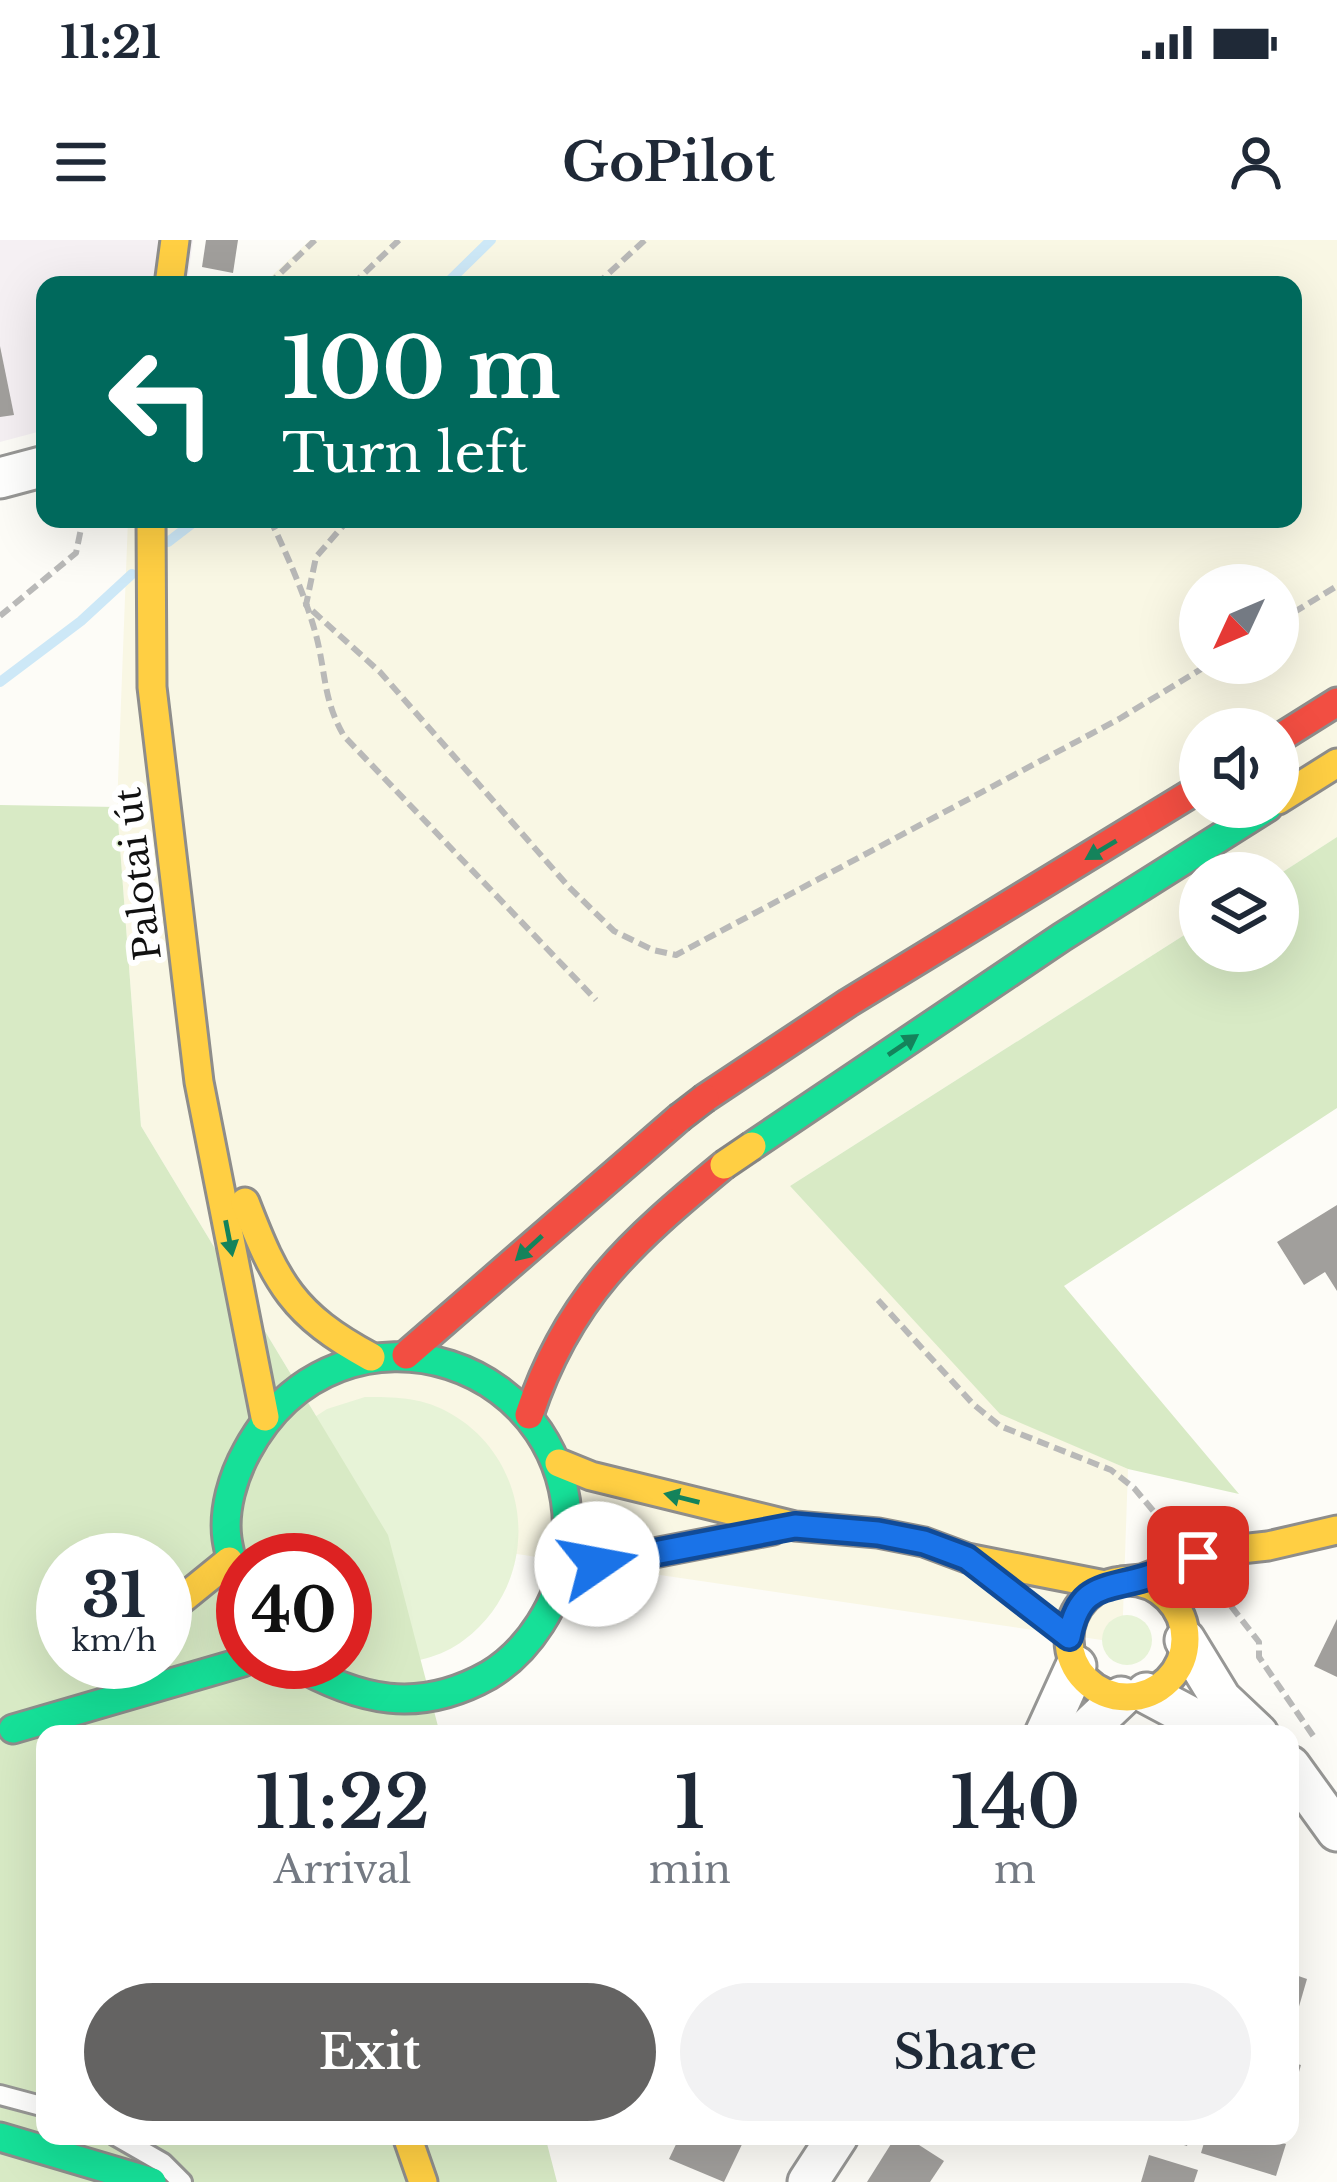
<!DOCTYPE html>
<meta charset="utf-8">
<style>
body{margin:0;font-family:"Libre Baskerville",serif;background:#f2f2f3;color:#1f2937;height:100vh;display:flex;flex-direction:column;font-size:45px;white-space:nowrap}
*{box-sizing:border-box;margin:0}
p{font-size:39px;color:#747a83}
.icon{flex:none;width:66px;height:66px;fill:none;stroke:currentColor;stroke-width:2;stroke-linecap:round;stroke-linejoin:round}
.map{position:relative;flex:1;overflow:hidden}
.details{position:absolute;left:36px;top:1485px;width:1263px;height:420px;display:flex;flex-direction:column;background:#fff;border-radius:24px;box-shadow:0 12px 48px #0002}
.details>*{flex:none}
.top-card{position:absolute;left:36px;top:36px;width:1266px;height:252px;border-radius:24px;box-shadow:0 12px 48px #0002;background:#00695c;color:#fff;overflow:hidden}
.needle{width:78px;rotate:226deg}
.tools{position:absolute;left:1179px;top:324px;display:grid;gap:24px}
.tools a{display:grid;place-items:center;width:120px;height:120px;border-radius:50%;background:#fff;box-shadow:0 12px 48px #0002;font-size:60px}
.speed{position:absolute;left:36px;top:1293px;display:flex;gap:24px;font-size:60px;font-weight:700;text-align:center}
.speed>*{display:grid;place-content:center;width:156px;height:156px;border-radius:50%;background:#fff;box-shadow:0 12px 48px #0002;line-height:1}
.speed small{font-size:30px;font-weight:400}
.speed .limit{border:18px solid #d22;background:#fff;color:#111}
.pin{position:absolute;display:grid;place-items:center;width:102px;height:102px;color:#fff;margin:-51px;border-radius:24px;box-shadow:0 6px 18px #0006}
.me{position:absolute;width:132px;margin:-66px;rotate:78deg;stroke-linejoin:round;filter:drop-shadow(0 0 9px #0008)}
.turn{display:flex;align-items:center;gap:42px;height:252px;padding:0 48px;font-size:54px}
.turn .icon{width:156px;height:156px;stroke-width:2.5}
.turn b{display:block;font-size:84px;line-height:102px}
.eta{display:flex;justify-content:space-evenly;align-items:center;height:204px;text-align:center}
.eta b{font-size:72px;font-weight:600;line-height:84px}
.action{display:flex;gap:24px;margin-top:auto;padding:24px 48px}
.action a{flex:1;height:138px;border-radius:72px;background:#646362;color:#fff;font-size:48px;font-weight:600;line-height:138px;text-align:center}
.action a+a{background:#f2f2f3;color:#1f2937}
.status{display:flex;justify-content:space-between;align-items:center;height:84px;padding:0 60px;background:#fff;direction:ltr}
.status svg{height:33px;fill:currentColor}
header{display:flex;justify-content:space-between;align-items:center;height:156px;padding:0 48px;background:#fff;font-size:54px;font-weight:600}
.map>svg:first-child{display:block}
.industrial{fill:#f5f0f3}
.farmland{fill:#f9f7e4;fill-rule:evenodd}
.green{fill:#e7f3d7}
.forest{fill:#d8eac5;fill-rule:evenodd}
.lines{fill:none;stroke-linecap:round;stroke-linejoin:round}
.stream{stroke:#cde8f7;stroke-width:10}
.building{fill:#a19f9c}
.lane-casing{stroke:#979795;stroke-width:24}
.street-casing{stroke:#979795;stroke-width:45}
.fast-casing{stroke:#8e8d8b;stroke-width:33}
.slow-casing{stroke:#8e8d8b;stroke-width:33}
.jam-casing{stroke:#8e8d8b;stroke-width:33}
.path{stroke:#b9b9b8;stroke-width:6;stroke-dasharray:12 6;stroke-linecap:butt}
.lane{stroke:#fffffe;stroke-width:18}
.street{stroke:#fffffe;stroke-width:39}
.fast{stroke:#16e098;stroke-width:27}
.slow{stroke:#ffcf43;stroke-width:27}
.jam{stroke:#f24e42;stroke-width:27}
.slow-bridge-casing{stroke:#858482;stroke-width:33;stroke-linecap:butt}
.jam-bridge-casing{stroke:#858482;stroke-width:33;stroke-linecap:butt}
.slow-bridge{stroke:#ffcf43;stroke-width:27}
.jam-bridge{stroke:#f24e42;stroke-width:27}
.oneway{fill:#14835b}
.route-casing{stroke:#114b97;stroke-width:30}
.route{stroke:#1a73e8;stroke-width:21}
.labels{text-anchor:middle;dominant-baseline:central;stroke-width:12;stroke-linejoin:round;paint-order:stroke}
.street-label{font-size:36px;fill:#111;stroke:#fff}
</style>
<div class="status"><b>11:21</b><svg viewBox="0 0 49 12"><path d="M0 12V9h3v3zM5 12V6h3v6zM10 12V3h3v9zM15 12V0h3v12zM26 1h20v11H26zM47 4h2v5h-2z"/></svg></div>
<header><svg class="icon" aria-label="menu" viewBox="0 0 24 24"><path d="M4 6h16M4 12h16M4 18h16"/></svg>GoPilot<svg class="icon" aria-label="person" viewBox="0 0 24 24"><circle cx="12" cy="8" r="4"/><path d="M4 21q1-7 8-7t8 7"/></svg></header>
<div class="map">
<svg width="1337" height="1942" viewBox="0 0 1337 1942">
<rect width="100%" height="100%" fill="#fdfcf7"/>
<polygon class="industrial" points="0,0 193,0 187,45 45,45 45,190 0,202"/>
<path class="farmland" d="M310 0H1337V597L1278 635 1200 633V685L790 946 1000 1173 1128 1229 1122 1403 388 1295 141 886 117 567 128 279H1293V45H262ZM1200 345H1278V423H1200ZM1200 489H1278V567H1200Z"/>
<g class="green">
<path d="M365 1157C393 1157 420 1157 446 1171 534 1217 544 1340 464 1400 441 1418 413 1422 386 1426L293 1191 327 1169Z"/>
<circle cx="1127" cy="1400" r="25"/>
</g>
<g class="forest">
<path d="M0 565 117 567 141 886 388 1295 440 1494H45V1896H545L557 1942H0ZM63 1320H165V1422H63ZM243 1320H345V1422H243Z"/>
<polygon points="1337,597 1337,868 1064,1046 1239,1254 1128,1229 1000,1174 790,946 1200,685 1200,711 1278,711 1278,635"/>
</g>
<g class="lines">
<g class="stream">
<polyline points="445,45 491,0"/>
<polyline points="168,302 198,279"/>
<polyline points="0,442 81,381 132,334"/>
</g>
</g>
<g class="building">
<polygon points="206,0 238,0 233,33 202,27"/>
<polygon points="0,106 14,175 0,177"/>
<polygon points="1337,965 1337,1051 1325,1032 1304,1045 1277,1002"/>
<polygon points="1337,1379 1337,1437 1314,1426"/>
<polygon points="1290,1733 1307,1739 1291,1794 1290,1794"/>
<polygon points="1290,1822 1301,1825 1291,1859 1290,1859"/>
<polygon points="680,1896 746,1896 724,1942 669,1919"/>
<polygon points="896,1896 905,1896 944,1921 930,1942 867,1942"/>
<polygon points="1156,1896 1190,1896 1187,1906"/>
<polygon points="1206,1896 1261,1896 1286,1904 1276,1936 1201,1913"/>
<polygon points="1149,1915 1198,1930 1194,1942 1141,1942"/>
</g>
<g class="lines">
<defs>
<g id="lane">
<polyline points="0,1855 45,1867"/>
<polyline points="116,1896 163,1923 182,1942"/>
</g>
<g id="street">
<polyline points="0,238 45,226"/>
<polyline points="1185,1400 1221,1459 1258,1494"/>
<polyline points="1146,1453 1223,1494"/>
<polyline points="1045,1494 1076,1426"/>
<polyline points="1082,1494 1121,1457"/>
<polyline points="1290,1526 1337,1591"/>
<polyline points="808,1942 838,1896"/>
</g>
<g id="fast">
<polyline points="752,906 1062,697 1268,567"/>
<path d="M243 1361C238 1341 230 1320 227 1299 223 1270 233 1236 247 1211 339 1040 589 1118 566 1315 560 1362 529 1411 489 1435 418 1475 359 1461 291 1422"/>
<polyline points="13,1489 243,1422"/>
<polyline points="0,1897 152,1942"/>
</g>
<g id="slow">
<polyline points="169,45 175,0"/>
<polyline points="151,279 152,447 199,842 265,1177"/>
<polyline points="1278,560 1337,523"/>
<path d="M245 962C276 1043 293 1075 371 1117"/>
<polyline points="559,1223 591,1236 795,1286 878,1293 924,1302 967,1318 1105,1345"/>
<polyline points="1122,1341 1142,1339 1213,1312 1268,1306 1337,1290"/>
<circle cx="1127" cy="1399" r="58"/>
<polyline points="165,1373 229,1321"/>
<polyline points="407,1896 423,1942"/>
</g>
<g id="jam">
<polyline points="1278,499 1337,462"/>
<polyline points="705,858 848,763 1200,548"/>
<polyline points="406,1115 679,878"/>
<path d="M529 1175C568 1057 631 1002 724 925"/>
<polyline points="559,1350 597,1324 773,1290"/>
</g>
</defs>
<use href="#lane" class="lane-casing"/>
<use href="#street" class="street-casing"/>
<use href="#fast" class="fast-casing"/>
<use href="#slow" class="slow-casing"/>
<use href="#jam" class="jam-casing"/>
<g class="path">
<polyline points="268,45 315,0"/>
<polyline points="352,45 399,0"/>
<polyline points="596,45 645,0"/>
<path d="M270 279C288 317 305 355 316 395 326 433 323 460 344 496L596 760"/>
<polyline points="349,279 316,317 306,365 380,432 569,647 614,691 653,710 676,715 1119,479 1211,423"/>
<polyline points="0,376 76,313 83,279"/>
<polyline points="1278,382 1337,346"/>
<polyline points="878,1060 973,1164 1000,1186 1111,1230 1134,1248 1166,1286"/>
<polyline points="1220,1352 1259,1402 1259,1417 1316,1500"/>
</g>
<use href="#lane" class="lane"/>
<use href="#street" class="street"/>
<use href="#fast" class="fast"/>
<use href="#slow" class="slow"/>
<use href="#jam" class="jam"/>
<defs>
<polyline id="slow-bridge" points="724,925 752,906"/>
<polyline id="jam-bridge" points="679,878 705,858"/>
</defs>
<use href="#slow-bridge" class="slow-bridge-casing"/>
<use href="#jam-bridge" class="jam-bridge-casing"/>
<use href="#slow-bridge" class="slow-bridge"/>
<use href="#jam-bridge" class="jam-bridge"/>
</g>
<defs><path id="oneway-solid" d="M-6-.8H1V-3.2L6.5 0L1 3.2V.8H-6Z" transform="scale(3)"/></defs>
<g class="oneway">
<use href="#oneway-solid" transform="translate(1101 610) rotate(149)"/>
<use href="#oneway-solid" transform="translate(903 805) rotate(-34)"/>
<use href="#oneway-solid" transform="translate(229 998) rotate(79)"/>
<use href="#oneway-solid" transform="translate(529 1008) rotate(137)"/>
<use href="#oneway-solid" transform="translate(682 1258) rotate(-166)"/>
</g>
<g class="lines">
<defs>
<path id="route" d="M597 1324 795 1286 878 1293 924 1302 967 1318 1069 1397C1079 1345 1102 1350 1144 1338 1162 1333 1180 1324 1198 1317"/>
</defs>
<use href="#route" class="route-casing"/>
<use href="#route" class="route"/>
</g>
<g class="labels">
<g class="street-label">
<text transform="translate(138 634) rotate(-97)">Palotai út</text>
</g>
</g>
</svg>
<div class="tools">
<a><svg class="needle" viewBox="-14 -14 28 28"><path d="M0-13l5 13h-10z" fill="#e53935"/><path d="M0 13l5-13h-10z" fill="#747a83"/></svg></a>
<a><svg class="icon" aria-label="sound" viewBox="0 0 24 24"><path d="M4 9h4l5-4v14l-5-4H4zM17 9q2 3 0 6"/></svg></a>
<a><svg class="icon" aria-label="layers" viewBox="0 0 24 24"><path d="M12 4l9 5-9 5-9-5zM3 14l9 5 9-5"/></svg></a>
</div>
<div class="speed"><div>31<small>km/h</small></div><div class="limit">40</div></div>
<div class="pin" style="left:1198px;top:1317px;background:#d93025"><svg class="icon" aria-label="arrive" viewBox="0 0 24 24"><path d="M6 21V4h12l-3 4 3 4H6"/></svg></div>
<svg class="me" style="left:597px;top:1324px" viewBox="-20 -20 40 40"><circle r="19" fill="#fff"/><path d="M0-13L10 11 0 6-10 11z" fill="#1a73e8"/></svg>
<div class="top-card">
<div class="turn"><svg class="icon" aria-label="left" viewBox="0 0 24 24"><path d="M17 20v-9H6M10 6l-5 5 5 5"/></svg><div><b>100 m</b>Turn left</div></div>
</div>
<section class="details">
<div class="eta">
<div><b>11:22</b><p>Arrival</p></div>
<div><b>1</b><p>min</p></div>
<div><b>140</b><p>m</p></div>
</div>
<div class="action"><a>Exit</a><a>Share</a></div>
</section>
</div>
